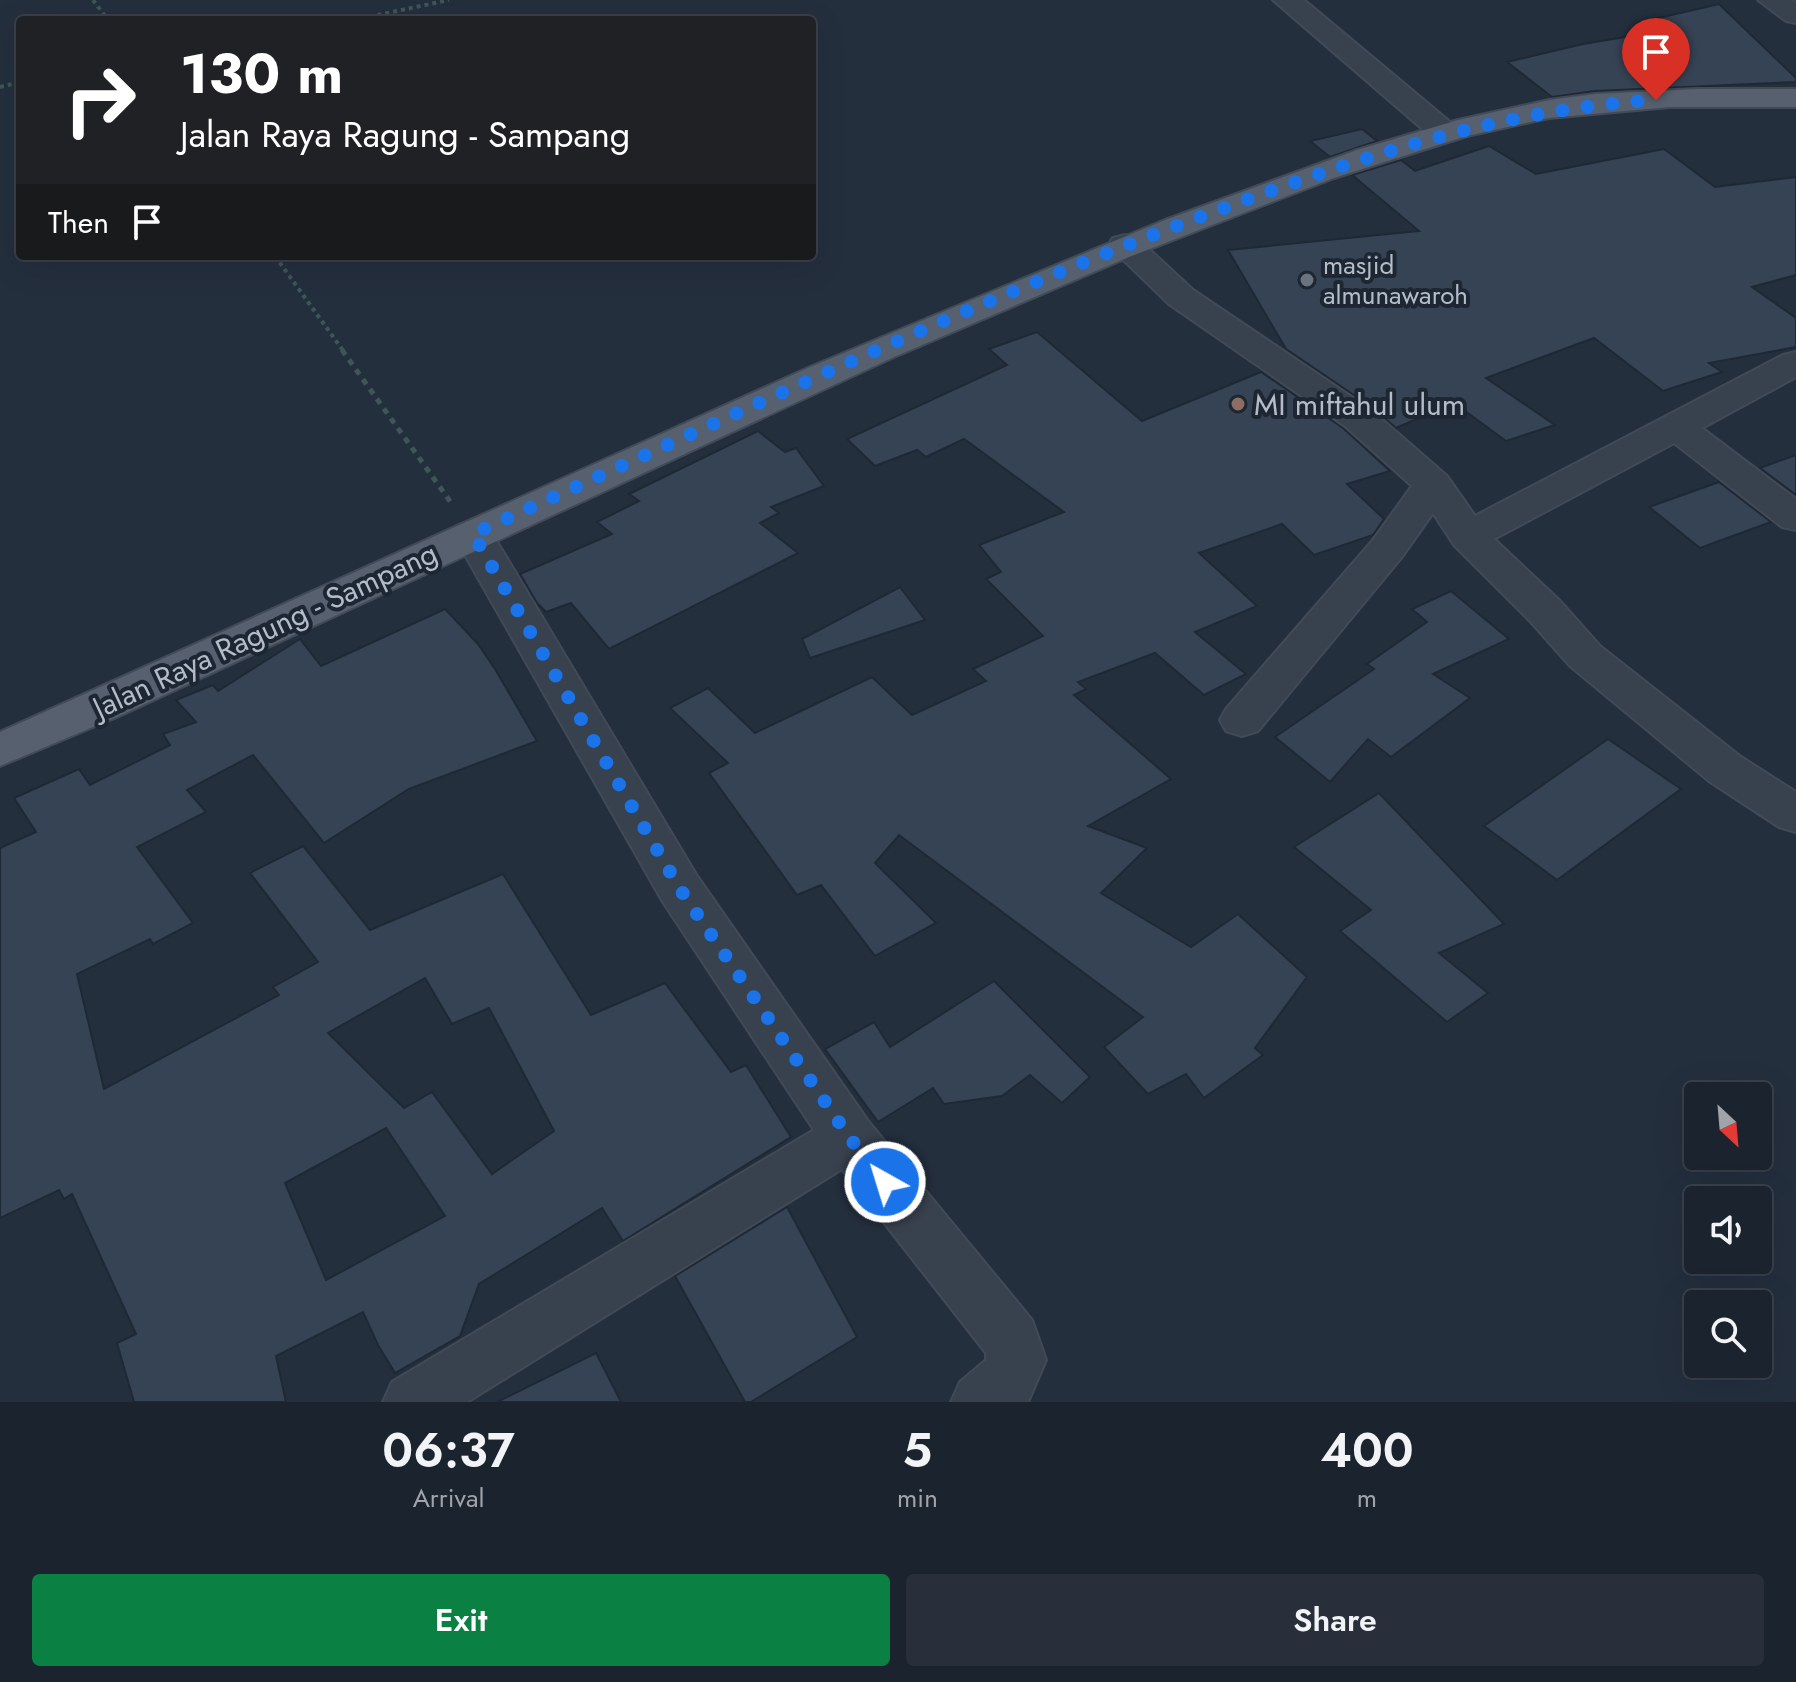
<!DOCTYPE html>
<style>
body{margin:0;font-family:Jost,sans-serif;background:#282f3a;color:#f1f3f6;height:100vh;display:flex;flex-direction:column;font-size:30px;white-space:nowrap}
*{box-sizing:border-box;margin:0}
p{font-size:26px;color:#a0a4aa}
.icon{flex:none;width:44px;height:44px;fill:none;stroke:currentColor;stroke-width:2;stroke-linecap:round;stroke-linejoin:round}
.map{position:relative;height:1402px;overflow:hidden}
.sheet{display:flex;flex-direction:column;background:#1b232e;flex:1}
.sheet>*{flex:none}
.top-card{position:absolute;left:16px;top:16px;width:800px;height:244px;border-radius:8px;box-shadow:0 8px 32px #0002,0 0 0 2px #39404a;background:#202124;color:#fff;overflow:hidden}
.needle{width:52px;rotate:154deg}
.buttons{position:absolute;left:1684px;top:1082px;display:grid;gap:16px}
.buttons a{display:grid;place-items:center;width:88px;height:88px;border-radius:8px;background:#1b232e;box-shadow:0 8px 32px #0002,0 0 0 2px #39404a;font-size:40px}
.pin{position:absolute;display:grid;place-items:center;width:68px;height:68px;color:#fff;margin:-82px -34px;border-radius:50% 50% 50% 0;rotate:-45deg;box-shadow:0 0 8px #0007}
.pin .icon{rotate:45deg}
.me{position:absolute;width:88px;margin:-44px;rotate:321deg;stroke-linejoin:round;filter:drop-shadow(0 0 6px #0008)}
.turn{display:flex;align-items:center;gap:28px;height:168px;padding:0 32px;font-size:36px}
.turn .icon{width:104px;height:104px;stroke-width:2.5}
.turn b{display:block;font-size:56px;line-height:68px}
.then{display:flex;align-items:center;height:76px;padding:0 32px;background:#0003;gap:16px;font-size:30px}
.eta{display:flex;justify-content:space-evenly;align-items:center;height:136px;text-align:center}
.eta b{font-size:48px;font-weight:600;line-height:56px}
.cta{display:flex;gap:16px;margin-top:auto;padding:16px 32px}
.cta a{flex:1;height:92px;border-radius:8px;background:#0b8043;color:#fff;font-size:32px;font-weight:600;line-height:92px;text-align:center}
.cta a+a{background:#282f3a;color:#f1f3f6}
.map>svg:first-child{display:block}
.building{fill:#364354;stroke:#1f2835;stroke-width:2;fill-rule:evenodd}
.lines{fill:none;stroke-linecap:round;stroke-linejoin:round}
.street-casing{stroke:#414a57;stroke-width:4}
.primary-casing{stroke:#414a57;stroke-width:4}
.path-far1{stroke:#3f5557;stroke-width:4;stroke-dasharray:4 4;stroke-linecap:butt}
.path{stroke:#3f5557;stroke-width:5;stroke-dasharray:6 6;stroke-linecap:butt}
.street{fill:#38414e;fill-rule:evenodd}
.primary{fill:#56606e;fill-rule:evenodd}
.route{stroke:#1a73e8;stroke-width:14;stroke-dasharray:0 25.2}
.worship-dot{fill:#6b7280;stroke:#1d2633;stroke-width:3}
.education-dot{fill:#8d6e63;stroke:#1d2633;stroke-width:3}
.labels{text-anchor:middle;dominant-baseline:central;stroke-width:8;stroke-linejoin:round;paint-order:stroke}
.far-poi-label{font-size:26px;fill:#b4bcc9;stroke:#1d2633;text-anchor:start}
.poi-label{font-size:30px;fill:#b4bcc9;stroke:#1d2633;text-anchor:start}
.street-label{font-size:30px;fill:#b4bcc9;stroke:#1d2633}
</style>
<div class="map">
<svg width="1796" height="1402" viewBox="0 0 1796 1402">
<rect width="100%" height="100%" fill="#242f3e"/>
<g class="building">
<polygon points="1719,4 1796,78 1796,82 1595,91 1552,97 1507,62 1583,44 1649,33 1637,23"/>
<polygon points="1362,129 1377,141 1330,157 1310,141"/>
<polygon points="1489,146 1536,174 1664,149 1715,187 1796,177 1796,275 1752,287 1796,318 1796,347 1709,363 1722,372 1663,391 1594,338 1486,378 1555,425 1506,441 1454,403 1396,428 1373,408 1286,349 1228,250 1419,231 1352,175 1401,160 1415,171"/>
<polygon points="1037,332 1142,421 1261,372 1343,428 1390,471 1347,484 1384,519 1373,535 1314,555 1282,524 1199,553 1257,606 1195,632 1246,674 1204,695 1155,653 1078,682 1086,689 1074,695 1171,779 1088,826 1147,848 1101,893 1191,947 1238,914 1307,977 1255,1048 1263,1055 1204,1098 1186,1074 1148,1094 1104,1047 1143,1017 899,835 875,863 936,923 875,956 821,885 797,895 709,773 728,763 670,708 708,688 755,733 872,677 912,715 986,681 973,669 1043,636 986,579 1001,572 979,545 1064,512 964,439 926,457 917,450 875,466 847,439 1007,365 989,349"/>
<polygon points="758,431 785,452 796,448 824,486 771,507 779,513 760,523 798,553 609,649 571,603 546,612 537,603 520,574 612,534 597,522 639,501 629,494"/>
<polygon points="1796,455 1796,495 1760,468"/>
<polygon points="1719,482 1771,522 1700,548 1649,507"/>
<polygon points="900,587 925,620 810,658 802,639"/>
<polygon points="1451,591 1509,639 1433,674 1470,698 1391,757 1368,739 1330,782 1275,737 1374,669 1367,664 1427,622 1412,609"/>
<path d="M445 609 478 644 495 669 537 741 409 789 324 843 253 755 187 790 206 812 137 847 193 923 153 944 150 939 77 974 104 1089 279 995 273 987 318 962 250 873 303 846 370 930 503 874 591 1015 665 983 731 1072 746 1065 791 1137 623 1241 602 1208 479 1284 460 1336 395 1373 378 1345 363 1312 276 1356 286 1402H134L117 1343 136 1334 72 1194 64 1199 59 1190 0 1218V848L36 832 14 798 79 769 90 785 170 745 163 734 196 722 176 700 213 685 218 691 300 639 321 666ZM425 978 452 1024 489 1008 554 1131 492 1174 432 1092 404 1108 328 1033ZM386 1128 445 1216 326 1280 285 1183Z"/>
<polygon points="1608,739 1681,789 1557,880 1484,826"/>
<polygon points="1379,793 1504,924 1439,953 1488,993 1447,1022 1340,931 1371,910 1294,847"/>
<polygon points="994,981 1090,1077 1062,1103 1030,1075 1002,1096 944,1104 933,1088 878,1122 825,1049 874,1022 890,1047"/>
<polygon points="787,1207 857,1337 751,1402 745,1402 675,1276"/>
<polygon points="596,1353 621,1402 497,1402"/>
</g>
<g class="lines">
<defs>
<g id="street">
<polygon points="1273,0 1304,0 1456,127 1460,133 1456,139 1445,142 1434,139"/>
<polygon points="1758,0 1791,0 1796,3 1796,23 1786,21"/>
<polygon points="1125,235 1137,238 1193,290 1371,410 1447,476 1475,516 1783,355 1796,352 1796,377 1702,428 1796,499 1796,530 1782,527 1674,443 1494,539 1560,601 1600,646 1741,757 1796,792 1796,832 1779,827 1709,781 1570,666 1530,621 1454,545 1433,513 1401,558 1258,731 1242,736 1226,731 1220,720 1226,709 1373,540 1412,486 1345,426 1169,304 1108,245 1113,238"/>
<polygon points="473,521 487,525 697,876 868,1121 1032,1320 1046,1360 1028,1402 951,1402 960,1382 986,1360 986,1353 842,1169 467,1402 383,1402 392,1382 814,1130 663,902 453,534 459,525"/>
</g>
<polygon id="primary" points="1696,89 1796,89 1796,107 1670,107 1549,118 1467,136 1334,178 1129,257 894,357 117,717 0,766 0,732 810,367 1165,220 1357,150 1458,120 1549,100 1595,94"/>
</defs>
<use href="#street" class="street-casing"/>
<use href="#primary" class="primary-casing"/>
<g class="path-far1">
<polyline points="93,0 108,20"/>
<polyline points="354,20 449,0"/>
<polyline points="0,87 20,82"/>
<polyline points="275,256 344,352"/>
</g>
<polyline class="path" points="342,350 452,504"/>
<use href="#street" class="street"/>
<use href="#primary" class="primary"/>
</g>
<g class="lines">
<path class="route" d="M885 1182 849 1137 680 889 473 534C708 427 942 315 1184 223 1338 165 1490 110 1656 100"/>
</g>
<circle class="worship-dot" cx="1307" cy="280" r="8"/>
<circle class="education-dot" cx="1238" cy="404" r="8"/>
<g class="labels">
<g class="far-poi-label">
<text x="1323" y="265">masjid<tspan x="1323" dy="30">almunawaroh</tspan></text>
</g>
<g class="poi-label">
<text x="1254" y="404">MI miftahul ulum</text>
</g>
<g class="street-label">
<text transform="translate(265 630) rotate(-25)">Jalan Raya Ragung - Sampang</text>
</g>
</g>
</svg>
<div class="buttons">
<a><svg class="needle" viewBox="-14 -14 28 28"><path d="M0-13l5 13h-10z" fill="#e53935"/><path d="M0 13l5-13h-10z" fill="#a0a4aa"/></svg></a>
<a><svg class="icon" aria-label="sound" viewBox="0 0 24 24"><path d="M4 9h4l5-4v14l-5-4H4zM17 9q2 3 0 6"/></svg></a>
<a><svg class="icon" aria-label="search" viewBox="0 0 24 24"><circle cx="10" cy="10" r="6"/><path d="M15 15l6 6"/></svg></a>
</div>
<div class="pin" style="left:1656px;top:100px;background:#d93025"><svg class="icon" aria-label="arrive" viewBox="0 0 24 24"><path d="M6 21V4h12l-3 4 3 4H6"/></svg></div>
<svg class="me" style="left:885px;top:1182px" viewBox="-20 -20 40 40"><circle r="17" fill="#1a73e8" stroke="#fff" stroke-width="3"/><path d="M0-11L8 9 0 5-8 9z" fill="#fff"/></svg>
<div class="top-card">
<div class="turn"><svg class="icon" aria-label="right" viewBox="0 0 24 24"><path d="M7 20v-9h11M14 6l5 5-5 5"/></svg><div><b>130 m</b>Jalan Raya Ragung - Sampang</div></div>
<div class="then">Then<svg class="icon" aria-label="arrive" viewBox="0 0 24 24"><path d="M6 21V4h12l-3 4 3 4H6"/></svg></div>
</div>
</div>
<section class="sheet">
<div class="eta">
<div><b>06:37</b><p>Arrival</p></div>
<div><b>5</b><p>min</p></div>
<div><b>400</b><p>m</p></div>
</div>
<div class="cta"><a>Exit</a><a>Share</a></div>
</section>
